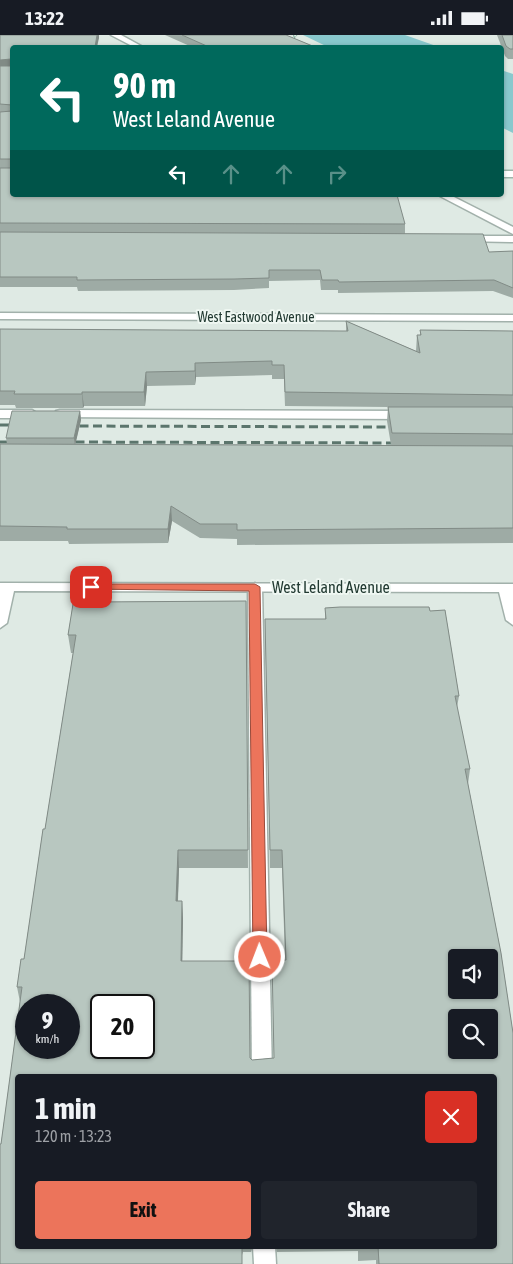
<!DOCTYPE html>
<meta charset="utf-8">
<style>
body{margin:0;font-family:"Asap Condensed",sans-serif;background:#20242c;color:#f1f3f6;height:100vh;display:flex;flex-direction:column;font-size:19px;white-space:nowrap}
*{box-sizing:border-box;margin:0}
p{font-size:16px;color:#9ea1a6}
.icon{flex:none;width:28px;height:28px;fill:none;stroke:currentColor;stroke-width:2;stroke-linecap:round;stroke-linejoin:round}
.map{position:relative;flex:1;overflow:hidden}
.panel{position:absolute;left:15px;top:1039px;width:482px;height:175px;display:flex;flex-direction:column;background:#171b24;border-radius:5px;box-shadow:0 1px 4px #0004}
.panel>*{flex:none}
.guide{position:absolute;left:10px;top:10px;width:494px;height:152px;border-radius:5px;box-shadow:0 1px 4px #0004;background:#00695c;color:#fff;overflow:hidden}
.tools{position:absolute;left:448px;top:914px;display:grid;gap:10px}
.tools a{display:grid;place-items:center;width:50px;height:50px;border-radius:5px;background:#171b24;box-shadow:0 1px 4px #0004;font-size:25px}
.speed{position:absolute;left:15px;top:959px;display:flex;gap:10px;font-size:25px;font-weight:700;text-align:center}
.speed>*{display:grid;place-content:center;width:65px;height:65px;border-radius:50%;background:#171b24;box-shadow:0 1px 4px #0004;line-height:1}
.speed small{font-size:12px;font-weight:400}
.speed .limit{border:2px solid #111;border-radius:8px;background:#fff;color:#111}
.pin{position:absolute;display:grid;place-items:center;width:42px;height:42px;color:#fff;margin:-21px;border-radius:10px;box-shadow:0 2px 8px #0006}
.me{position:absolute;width:55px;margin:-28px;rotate:359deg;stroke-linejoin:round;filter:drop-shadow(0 0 4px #0008)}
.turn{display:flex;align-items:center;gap:18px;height:105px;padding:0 20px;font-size:22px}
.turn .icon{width:65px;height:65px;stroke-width:2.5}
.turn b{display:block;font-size:35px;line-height:42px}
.lanes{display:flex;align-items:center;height:48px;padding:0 20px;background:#0003;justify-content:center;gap:25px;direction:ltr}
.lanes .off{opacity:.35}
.round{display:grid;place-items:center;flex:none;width:52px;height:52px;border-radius:5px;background:#20242c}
.headline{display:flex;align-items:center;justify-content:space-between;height:85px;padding:0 20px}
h1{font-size:30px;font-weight:700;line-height:38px}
.button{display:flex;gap:10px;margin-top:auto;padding:10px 20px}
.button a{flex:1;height:58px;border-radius:5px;background:#ec745b;color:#111;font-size:20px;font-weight:700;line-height:58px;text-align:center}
.button a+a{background:#20242c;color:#f1f3f6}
.status{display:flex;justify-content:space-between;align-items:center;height:35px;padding:0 25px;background:#171b24;direction:ltr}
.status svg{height:14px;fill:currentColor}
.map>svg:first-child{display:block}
.water{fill:#89c8cd}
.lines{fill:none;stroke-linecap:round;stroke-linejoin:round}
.lane-casing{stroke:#a2b1ab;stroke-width:3}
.street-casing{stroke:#a2b1ab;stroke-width:3}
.secondary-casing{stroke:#9fb5ab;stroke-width:3}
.path{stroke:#81ac9b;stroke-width:2;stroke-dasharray:1 2;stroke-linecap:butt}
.lane{fill:#fff;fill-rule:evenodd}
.street{fill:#fff;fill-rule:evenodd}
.secondary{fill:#fff;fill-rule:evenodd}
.rail{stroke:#5b756c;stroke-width:3;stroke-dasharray:9 4.5;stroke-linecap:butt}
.wall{fill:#9eaba5;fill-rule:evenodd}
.shaded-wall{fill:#818b86}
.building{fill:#b8c7c0;stroke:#818b86;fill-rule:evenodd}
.route{fill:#ec745b;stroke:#994b3b}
.labels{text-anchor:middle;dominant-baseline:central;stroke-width:4;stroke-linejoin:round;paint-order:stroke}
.far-street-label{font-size:14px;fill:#213931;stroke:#eff7f2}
.street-label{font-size:16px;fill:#213931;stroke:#eff7f2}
</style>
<div class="status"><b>13:22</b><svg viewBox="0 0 49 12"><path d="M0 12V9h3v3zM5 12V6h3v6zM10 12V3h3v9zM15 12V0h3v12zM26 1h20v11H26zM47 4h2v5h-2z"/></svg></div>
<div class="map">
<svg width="513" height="1229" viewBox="0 0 513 1229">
<rect width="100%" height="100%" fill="#dfeae4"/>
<g class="water">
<polygon points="303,0 405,0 439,12 328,12"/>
<polygon points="501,35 513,39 513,98 501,92"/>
</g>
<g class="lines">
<defs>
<g id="lane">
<polygon points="464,201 513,201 513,207 461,206 461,202"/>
<polygon points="0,375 32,375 38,379 32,383 0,383"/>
<polygon points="60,375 407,376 413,380 407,384 56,382 54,379 56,376"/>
<polygon points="255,548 262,552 272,1041 252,1041 248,552"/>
<polygon points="253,1211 275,1211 276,1229 254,1229"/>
</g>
<g id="street">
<polygon points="111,0 121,0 143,12 134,12"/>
<polygon points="438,160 450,160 513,192 513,199"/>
<polygon points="0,278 513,280 513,286 0,284"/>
<polygon points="0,548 513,549 513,590 506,585 499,557 14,556 7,588 0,593"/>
</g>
<rect id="secondary" x="501" y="136" width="12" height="6"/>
</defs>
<use href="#lane" class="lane-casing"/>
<use href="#street" class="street-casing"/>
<use href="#secondary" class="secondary-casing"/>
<polyline class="path" points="291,4 296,3 293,1 297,0"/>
<use href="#lane" class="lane"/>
<use href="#street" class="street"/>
<use href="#secondary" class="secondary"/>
<g class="rail">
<polyline points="0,390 23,390"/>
<polyline points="66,391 401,392"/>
<polyline points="0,407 20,407"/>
<polyline points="62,407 405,408"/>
</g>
</g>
<g class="wall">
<polygon points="0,0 99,3 12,160 405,189 405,199 489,217 513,216 513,263 493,256 338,258 338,255 321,255 320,245 269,246 269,253 234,255 78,256 77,252 0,252"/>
<polygon points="165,0 286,0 315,12 192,12"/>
<polygon points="497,0 513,0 513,24 508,24 505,21"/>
<polygon points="346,286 416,316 417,300 420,300 420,295 513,296 513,508 237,510 237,504 200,503 172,486 168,508 69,509 68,506 0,506 0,409 7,409 6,403 80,376 81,385 75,409 391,410 387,386 388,372 285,371 284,344 272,344 272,340 196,342 195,350 147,351 145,371 84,371 83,373 16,373 15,370 0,370 0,294 343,296 346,296"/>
<path d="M246 566 248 833H179L178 866H182L183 884 182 926H249L250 1023 252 1025 274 1023 272 926 285 925 282 833H270L265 584H325V573L340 572H429L430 576 445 575 459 661 457 672 470 734 468 749 501 918 513 998V1229H376V1225L358 1226V1216L277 1217 276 1211H495V1041H18V1211H253L251 1217H243L242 1220V1229H0V1109H1L20 967 17 952 21 924H24L43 794H45L73 618H71L68 600 73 569 93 570V567ZM456 922H489V955H456ZM26 970H69V1012H26ZM101 970H144V1012H101ZM456 982H489V1015H456Z"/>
</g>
<g class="shaded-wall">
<polygon points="97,0 99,0 99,3 97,12 95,12"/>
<polygon points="11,24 12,32 0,34 0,25"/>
<polygon points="195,328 196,342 195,350"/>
<polygon points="146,337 147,351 145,371 144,357"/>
<polygon points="82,357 84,371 83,373 82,359"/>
<polygon points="80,376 81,385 75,411 74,403"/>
<polygon points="171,471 172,486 168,508 168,494"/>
<polygon points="178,815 179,833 177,884 176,866"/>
<polygon points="182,866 183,884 182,944 181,926"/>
</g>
<g class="building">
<polygon points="0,0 97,0 95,12 12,12 12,160 397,160 405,189 0,188 0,133 12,133 12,124 0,124 0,77 12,76 12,70 0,69 0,31 12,31 11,24 0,25"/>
<polygon points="182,0 286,0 315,12 209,12"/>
<polygon points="502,0 513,0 513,14 510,14 506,11"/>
<polygon points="0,197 483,199 489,217 513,216 513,253 494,245 339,247 338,245 322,245 320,235 269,235 269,243 234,244 77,245 77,242 0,242"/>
<polygon points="346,286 420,318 417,300 421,300 420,295 513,296 513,360 285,357 284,330 272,330 272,326 195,328 195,336 146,337 144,357 82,357 82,359 14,359 15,356 0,356 0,294 343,296 348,296"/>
<polygon points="388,372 513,372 513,399 392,398"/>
<polygon points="12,376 80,376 74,403 6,403"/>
<polygon points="0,409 513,411 513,493 237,495 237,489 200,489 171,471 168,494 67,494 67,492 0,491"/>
<path d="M246 566 248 815H178L176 866H182L181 926H249L250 1023 252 1025 274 1023 272 926 286 925 282 815H270L265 584H326L325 573 340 572H429L430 576 445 575 459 661H455L470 734H465L501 918 513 998V1229H379L378 1211H495V1041H18V1211H242V1229H0V1109H1L22 952H17L21 924H24L43 794H45L76 600H68L73 569 93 570V567ZM456 922H489V955H456ZM26 970H69V1012H26ZM101 970H144V1012H101ZM456 982H489V1015H456Z"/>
</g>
<polygon class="route" points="91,549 255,549 260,552 267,922 265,926 255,926 253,922 249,556 87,554 87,550"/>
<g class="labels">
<g class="far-street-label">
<text x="256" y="282">West Eastwood Avenue</text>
</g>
<g class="street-label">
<text x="331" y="552">West Leland Avenue</text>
</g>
</g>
</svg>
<div class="tools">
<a><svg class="icon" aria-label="sound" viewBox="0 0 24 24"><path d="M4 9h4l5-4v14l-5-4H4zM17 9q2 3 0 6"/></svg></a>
<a><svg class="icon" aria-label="search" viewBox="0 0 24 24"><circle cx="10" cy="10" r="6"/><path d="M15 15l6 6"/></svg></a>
</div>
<div class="speed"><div>9<small>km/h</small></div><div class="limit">20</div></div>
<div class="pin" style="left:91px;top:552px;background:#d93025"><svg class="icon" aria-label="arrive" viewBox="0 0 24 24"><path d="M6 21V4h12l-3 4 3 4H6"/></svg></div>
<svg class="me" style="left:260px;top:922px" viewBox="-20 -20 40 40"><circle r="17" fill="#ec745b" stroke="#fff" stroke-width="3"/><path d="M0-11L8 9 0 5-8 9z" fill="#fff"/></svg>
<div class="guide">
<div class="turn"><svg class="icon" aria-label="left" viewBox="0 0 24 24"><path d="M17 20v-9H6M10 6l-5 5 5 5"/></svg><div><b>90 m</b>West Leland Avenue</div></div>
<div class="lanes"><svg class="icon" aria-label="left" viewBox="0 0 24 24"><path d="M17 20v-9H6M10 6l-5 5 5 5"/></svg><svg class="icon off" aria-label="ahead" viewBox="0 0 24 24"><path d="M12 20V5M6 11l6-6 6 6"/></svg><svg class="icon off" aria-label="ahead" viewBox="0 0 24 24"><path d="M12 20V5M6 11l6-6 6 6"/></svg><svg class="icon off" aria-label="right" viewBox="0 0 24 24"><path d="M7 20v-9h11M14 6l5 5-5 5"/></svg></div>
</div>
<section class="panel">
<div class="headline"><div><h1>1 min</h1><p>120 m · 13:23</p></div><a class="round" style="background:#d93025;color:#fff"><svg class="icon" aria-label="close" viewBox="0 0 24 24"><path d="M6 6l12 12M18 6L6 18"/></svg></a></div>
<div class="button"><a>Exit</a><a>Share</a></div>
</section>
</div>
